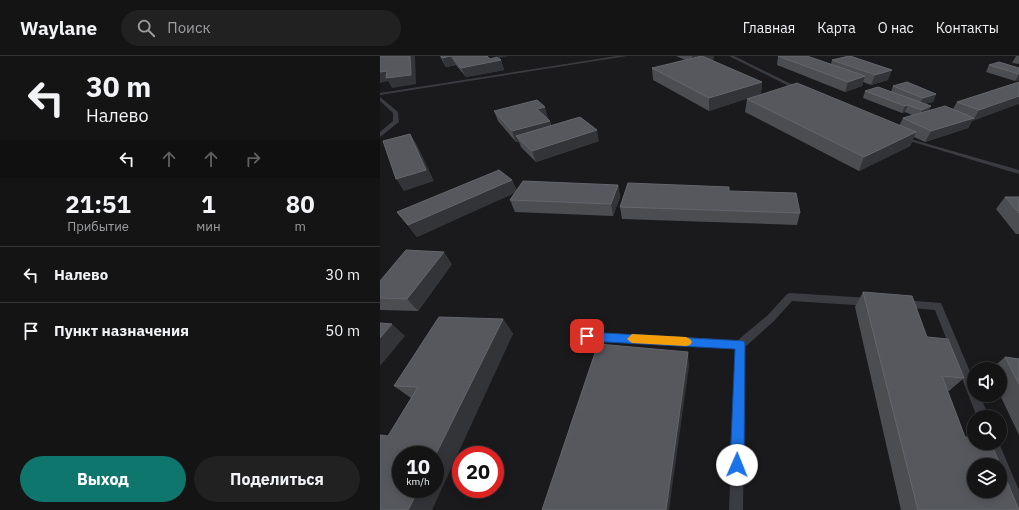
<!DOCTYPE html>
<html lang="ru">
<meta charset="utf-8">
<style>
body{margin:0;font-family:"IBM Plex Sans",sans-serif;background:#212122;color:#f1f3f6;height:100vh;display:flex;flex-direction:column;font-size:15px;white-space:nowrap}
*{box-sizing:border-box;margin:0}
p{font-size:13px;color:#9d9ea0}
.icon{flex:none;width:22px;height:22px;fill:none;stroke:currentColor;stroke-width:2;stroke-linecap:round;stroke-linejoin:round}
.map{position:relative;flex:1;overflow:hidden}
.sheet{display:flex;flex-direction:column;background:#141415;width:380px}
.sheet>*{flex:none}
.banner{background:#141415;color:#f1f3f6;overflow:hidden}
.tools{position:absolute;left:587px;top:306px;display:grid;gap:8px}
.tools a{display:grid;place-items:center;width:40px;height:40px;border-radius:50%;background:#141415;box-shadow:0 2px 10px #0003,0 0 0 1px #333334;font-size:20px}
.speed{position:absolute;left:12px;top:390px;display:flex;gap:8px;font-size:20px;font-weight:700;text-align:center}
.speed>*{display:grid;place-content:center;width:52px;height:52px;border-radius:50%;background:#141415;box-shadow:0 2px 10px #0003,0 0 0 1px #333334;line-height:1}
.speed small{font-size:10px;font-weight:400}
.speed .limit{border:6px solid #d22;background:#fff;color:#111}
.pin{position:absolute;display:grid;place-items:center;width:34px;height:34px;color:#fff;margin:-17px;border-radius:8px;box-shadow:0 2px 6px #0006}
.me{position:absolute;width:44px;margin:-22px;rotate:1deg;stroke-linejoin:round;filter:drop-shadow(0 0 3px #0008)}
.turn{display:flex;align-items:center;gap:14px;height:84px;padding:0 20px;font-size:18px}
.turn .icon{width:52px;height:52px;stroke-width:2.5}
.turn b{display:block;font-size:28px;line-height:34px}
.lanes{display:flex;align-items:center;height:38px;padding:0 20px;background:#0003;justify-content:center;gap:20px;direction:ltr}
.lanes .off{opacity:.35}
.eta{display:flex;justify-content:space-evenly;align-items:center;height:68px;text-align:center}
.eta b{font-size:24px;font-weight:800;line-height:28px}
.cta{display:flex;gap:8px;margin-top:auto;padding:8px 20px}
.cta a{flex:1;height:46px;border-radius:24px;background:#0f766e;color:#fff;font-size:16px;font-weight:800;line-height:46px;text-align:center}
.cta a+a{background:#212122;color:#f1f3f6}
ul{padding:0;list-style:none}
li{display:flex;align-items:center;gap:12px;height:56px;padding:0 20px;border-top:1px solid #333334}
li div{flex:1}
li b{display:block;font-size:15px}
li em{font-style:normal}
header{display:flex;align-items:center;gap:24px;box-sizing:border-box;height:56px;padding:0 20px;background:#141415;border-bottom:1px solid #333334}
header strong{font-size:19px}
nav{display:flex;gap:22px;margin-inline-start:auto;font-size:14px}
.search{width:280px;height:36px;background:#212122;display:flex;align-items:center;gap:10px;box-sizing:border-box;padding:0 14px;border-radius:22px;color:#9d9ea0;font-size:15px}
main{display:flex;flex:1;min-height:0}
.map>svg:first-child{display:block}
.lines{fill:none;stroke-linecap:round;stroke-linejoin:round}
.lane{fill:#3b3c41;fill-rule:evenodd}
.wall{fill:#4b4d51}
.shaded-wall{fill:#333437}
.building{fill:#56585d;stroke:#63666c;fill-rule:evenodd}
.route{fill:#1a73e8;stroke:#114b97}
.slow{fill:#f59e0b}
</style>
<header>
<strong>Waylane</strong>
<div class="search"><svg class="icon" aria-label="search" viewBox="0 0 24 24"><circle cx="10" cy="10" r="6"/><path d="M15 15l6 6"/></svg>Поиск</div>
<nav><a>Главная</a><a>Карта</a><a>О нас</a><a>Контакты</a></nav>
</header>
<main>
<section class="sheet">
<div class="banner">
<div class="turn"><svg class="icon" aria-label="left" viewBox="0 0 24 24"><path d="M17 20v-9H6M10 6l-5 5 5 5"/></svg><div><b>30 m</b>Налево</div></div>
<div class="lanes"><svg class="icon" aria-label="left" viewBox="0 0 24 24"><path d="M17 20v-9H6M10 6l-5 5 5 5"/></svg><svg class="icon off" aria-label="ahead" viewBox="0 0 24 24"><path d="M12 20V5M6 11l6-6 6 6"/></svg><svg class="icon off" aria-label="ahead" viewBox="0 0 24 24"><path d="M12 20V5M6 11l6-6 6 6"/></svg><svg class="icon off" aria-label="right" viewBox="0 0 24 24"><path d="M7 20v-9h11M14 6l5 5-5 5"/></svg></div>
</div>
<div class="eta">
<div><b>21:51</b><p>Прибытие</p></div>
<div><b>1</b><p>мин</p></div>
<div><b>80</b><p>m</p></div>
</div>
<ul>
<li><svg class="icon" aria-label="left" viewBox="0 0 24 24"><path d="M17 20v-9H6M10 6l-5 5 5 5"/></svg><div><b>Налево</b></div><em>30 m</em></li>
<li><svg class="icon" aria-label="arrive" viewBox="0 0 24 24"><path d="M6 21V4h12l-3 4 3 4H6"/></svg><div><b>Пункт назначения</b></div><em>50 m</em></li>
</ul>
<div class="cta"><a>Выход</a><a>Поделиться</a></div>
</section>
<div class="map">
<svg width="639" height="454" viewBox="0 0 639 454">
<rect width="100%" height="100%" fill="#1a1a1c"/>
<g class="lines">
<g class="lane">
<polygon points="237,0 247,0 0,39 0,37"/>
<polygon points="349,0 354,0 423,34 419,35"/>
<polygon points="0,41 18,56 19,66 0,81 0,76 13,65 13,57 0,45"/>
<polygon points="520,80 639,114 639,118 520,82"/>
<polygon points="410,237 490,242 493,243 495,246 493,249 490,250 412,245 394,265 365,291 363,454 349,454 355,293 207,284 203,283 202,280 203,277 207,276 358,284 388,259 407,238"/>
<polygon points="523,244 561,247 594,325 594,339 600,339 609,361 597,361 555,254 520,251 518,248 520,245"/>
<polygon points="607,387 619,387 639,434 639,454 633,454 620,421 620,409 615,409"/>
</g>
</g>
<g class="wall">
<polygon points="60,0 110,3 121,4 124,14 86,21 76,9 66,11 64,8"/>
<polygon points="296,0 334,0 334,3 331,4 382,26 381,38 329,55 273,24 272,12 305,4"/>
<polygon points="398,0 451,8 452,4 508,24 491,29 483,26 482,30 465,36 397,9"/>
<polygon points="636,0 639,0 639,8 632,7"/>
<polygon points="609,9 639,12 639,24 635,25 606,16"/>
<polygon points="639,26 592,65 588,72 545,86 534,81 530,90 479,115 365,56 367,43 519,70 523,62 532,59 525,56 522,57 483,42 485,35 511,36 513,30 556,38 553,46 544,48 549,54 573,53 577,46"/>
<polygon points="114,55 168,62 167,62 170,65 171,70 219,85 156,106 141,91 139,86 136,86 118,65"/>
<polygon points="132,124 137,135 238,129 240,141 233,160 135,156 130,144 135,136 37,181 17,156"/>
<polygon points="349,135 420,157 417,169 242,163 240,151"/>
<polygon points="625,141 639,141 639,178 636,178 616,153"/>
<polygon points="72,208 38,255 0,254 0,225"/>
<polygon points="483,236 547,281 584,322 569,335 567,334 585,381 639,454 521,454 475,251"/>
<polygon points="123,263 133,278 8,380 31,342 14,330"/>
<polygon points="625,301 639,303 639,379 620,339 620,313 611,313"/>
</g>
<g class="shaded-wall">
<polygon points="30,0 35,0 36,28 12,32 8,25 0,27 0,16 7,15"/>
<polygon points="71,0 76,9 66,11 62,2"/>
<polygon points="118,0 128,0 119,2"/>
<polygon points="312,0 334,0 334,3 312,8"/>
<polygon points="121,4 124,14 86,21 81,12"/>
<polygon points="512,14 508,24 491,29 495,19"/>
<polygon points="639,18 639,24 635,25"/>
<polygon points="485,20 482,30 465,36 468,26"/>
<polygon points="382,26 381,38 329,55 329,42"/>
<polygon points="556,38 553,46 539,49 543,42"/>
<polygon points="639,40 639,48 593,65 599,54"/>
<polygon points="528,49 525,56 522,57 525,50"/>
<polygon points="551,50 548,58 539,61 542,54"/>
<polygon points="165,51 168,62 160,64 157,53"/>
<polygon points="594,62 588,72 545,86 551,75"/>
<polygon points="170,65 173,76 136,80 139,86 136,86 132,75"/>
<polygon points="217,74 219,85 156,106 152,95"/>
<polygon points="536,76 530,90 479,115 484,101"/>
<polygon points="30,78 37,89 54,125 24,135 16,123"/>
<polygon points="132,124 137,136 37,181 28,169"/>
<polygon points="238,129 240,141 233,160 231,148"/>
<polygon points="64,196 72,208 38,255 27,243"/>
<polygon points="123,263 133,278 52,454 28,454 39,433 55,433 55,400"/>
<polygon points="12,268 25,280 0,310 0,282"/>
<polygon points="308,296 309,310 289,454 286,454"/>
</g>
<g class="building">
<polygon points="0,0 30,0 31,19 6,22 7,15 0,16"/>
<polygon points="61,0 107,0 110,3 117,1 121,4 81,12 71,0 62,2"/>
<polygon points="322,0 382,26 329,42 272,12"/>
<polygon points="398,0 427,0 485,20 468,26"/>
<polygon points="469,0 470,0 512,14 495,19 452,4"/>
<polygon points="619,6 639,12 639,18 609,9"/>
<polygon points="527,26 556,38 543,42 513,30"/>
<polygon points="639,26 639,40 599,54 577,46"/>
<polygon points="417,27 536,76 484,101 367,43"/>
<polygon points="498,31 551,50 542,54 528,49 525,50 485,35"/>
<polygon points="157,44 165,51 157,53 170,65 132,75 114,55"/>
<polygon points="565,50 594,62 551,75 523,62"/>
<polygon points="200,61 217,74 152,95 136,80"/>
<polygon points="30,78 46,114 16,123 3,85"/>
<polygon points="119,114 132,124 28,169 17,156"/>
<polygon points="143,125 238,129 231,148 130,144"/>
<polygon points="248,127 349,131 349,135 416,137 420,157 240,151"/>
<polygon points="625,141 639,141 639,157"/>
<polygon points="26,194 64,196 27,243 0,242 0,225"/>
<path d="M483 236 532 240 547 281 568 283 584 322 562 320 585 381 594 382V387H611L639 454H538ZM594 409H620V435H594Z"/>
<polygon points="59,261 123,263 55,400 55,399 21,399 21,433 39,433 28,454 0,454 0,379 8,380 38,331 14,330"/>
<polygon points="0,267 12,268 0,282"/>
<polygon points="218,288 308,296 286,454 162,454"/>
<polygon points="625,301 639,303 639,328"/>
</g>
<polygon class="route" points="207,276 364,285 365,288 364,409 362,414 357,416 352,414 350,409 355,293 207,285 202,280"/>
<polygon class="slow" points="252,278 306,281 310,283 312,286 310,289 306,290 252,287 247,283"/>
</svg>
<div class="tools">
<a><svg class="icon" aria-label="sound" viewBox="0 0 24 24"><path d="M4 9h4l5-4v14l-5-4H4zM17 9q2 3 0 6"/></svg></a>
<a><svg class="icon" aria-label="search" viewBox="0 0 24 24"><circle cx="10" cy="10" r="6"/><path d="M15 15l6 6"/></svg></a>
<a><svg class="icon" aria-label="layers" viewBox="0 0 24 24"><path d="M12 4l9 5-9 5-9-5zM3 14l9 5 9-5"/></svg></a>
</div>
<div class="speed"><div>10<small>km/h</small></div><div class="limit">20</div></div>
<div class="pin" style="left:207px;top:280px;background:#d93025"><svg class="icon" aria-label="arrive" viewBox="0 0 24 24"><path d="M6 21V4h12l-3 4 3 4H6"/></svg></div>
<svg class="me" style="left:357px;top:409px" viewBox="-20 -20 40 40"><circle r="19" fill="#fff"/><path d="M0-13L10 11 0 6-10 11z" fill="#1a73e8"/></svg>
</div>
</main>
